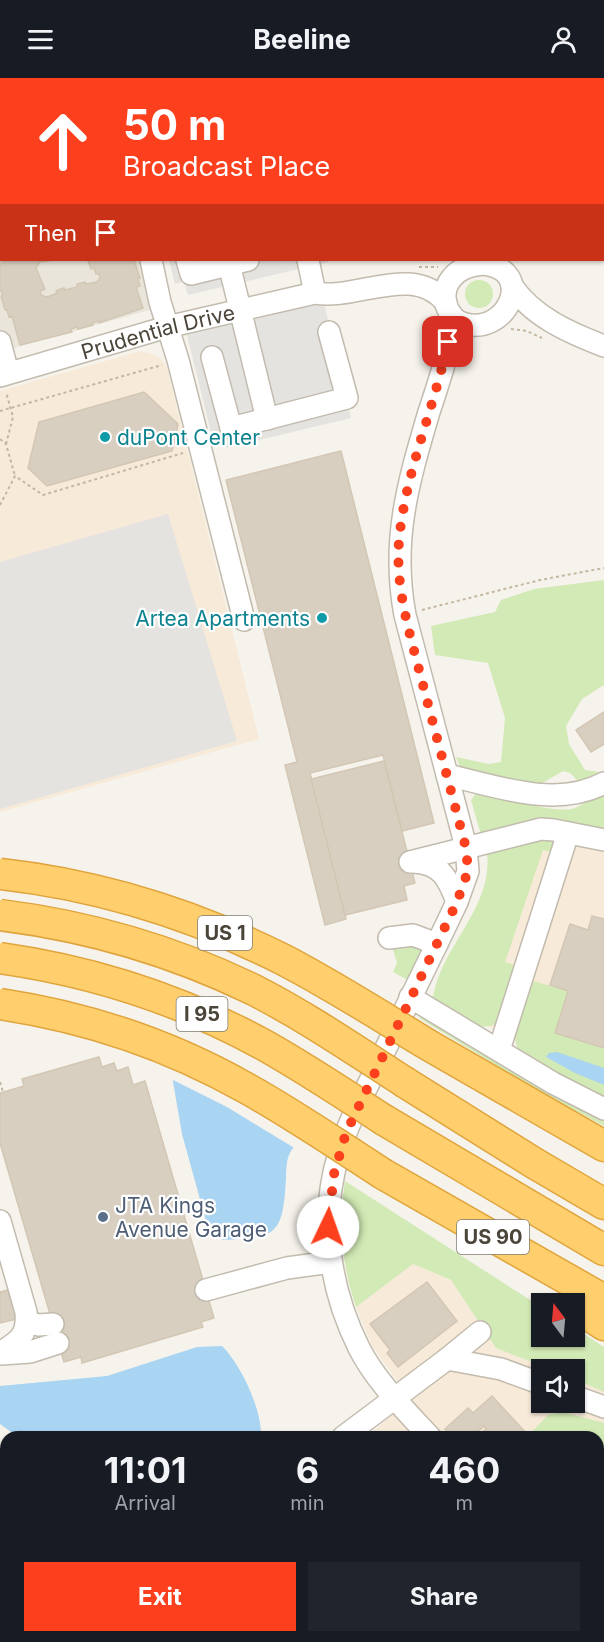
<!DOCTYPE html>
<style>
body{margin:0;font-family:Inter,sans-serif;background:#20242c;color:#f1f3f6;height:100vh;display:flex;flex-direction:column;font-size:22px;white-space:nowrap}
*{box-sizing:border-box;margin:0}
p{font-size:20px;color:#9ea1a6}
.icon{flex:none;width:33px;height:33px;fill:none;stroke:currentColor;stroke-width:2;stroke-linecap:round;stroke-linejoin:round}
.map{position:relative;flex:1;overflow:hidden}
.panel{position:absolute;left:0px;top:1353px;width:604px;height:212px;display:flex;flex-direction:column;background:#171b24;border-radius:18px 18px 0 0;box-shadow:0 2px 4px #0004}
.panel>*{flex:none}
.guide{position:absolute;left:0px;top:0px;width:604px;height:183px;box-shadow:0 2px 4px #0004;background:#fc3f1d;color:#fff;overflow:hidden}
.needle{width:39px;rotate:344deg}
.buttons{position:absolute;left:531px;top:1215px;display:grid;gap:12px}
.buttons a{display:grid;place-items:center;width:54px;height:54px;border-radius:0px;background:#171b24;box-shadow:0 2px 4px #0004;font-size:30px}
.pin{position:absolute;display:grid;place-items:center;width:51px;height:51px;color:#fff;margin:-26px;border-radius:12px;box-shadow:0 3px 9px #0006}
.me{position:absolute;width:66px;margin:-33px;rotate:3deg;stroke-linejoin:round;filter:drop-shadow(0 0 4px #0008)}
.turn{display:flex;align-items:center;gap:21px;height:126px;padding:0 24px;font-size:27px}
.turn .icon{width:78px;height:78px;stroke-width:2.5}
.turn b{display:block;font-size:42px;line-height:51px}
.then{display:flex;align-items:center;height:57px;padding:0 24px;background:#0003;gap:12px;font-size:22px}
.eta{display:flex;justify-content:space-evenly;align-items:center;height:102px;text-align:center}
.eta b{font-size:36px;font-weight:700;line-height:42px}
.button{display:flex;gap:12px;margin-top:auto;padding:12px 24px}
.button a{flex:1;height:69px;border-radius:0px;background:#fc3f1d;color:#fff;font-size:24px;font-weight:700;line-height:69px;text-align:center}
.button a+a{background:#20242c;color:#f1f3f6}
header{display:flex;justify-content:space-between;align-items:center;height:78px;padding:0 24px;background:#171b24;font-size:27px;font-weight:700}
.map>svg:first-child{display:block}
.residential{fill:#eae5da}
.commercial{fill:#f7ead8}
.green{fill:#d2eab5}
.parking{fill:#e5e3e0}
.water{fill:#a9d4f2}
.pier{fill:#f6f3ec}
.building{fill:#d8cfc1;stroke:#d3c7b4;stroke-width:1.5}
.lines{fill:none;stroke-linecap:round;stroke-linejoin:round}
.minor-casing{stroke:#c2bbae;stroke-width:24}
.major-casing{stroke:#e6c16a;stroke-width:28}
.highway-casing{stroke:#e0a43c;stroke-width:33}
.path{stroke:#c4b79f;stroke-width:2;stroke-dasharray:3 3;stroke-linecap:butt}
.minor{stroke:#fff;stroke-width:21}
.major{stroke:#ffe39c;stroke-width:26}
.highway{stroke:#ffcf6e;stroke-width:30}
.highway-bridge-casing{stroke:#e0a43c;stroke-width:33;stroke-linecap:butt}
.highway-bridge{stroke:#ffcf6e;stroke-width:30}
.route{stroke:#fc3f1d;stroke-width:10;stroke-dasharray:0 18}
.culture-dot{fill:#0f9aa8;stroke:#fff;stroke-width:2}
.service-dot{fill:#5c6f8a;stroke:#fff;stroke-width:2}
.labels{text-anchor:middle;dominant-baseline:central;stroke-width:4.5;stroke-linejoin:round;paint-order:stroke}
.shield{fill:#fff;stroke:#817c74;stroke-width:1.5}
.shield-label{font-size:20px;font-weight:bold;fill:#4b4439}
.street-label{font-size:21px;fill:#4b4439;stroke:#fff}
.culture-label{font-size:21px;fill:#0d838f;stroke:#fff;text-anchor:start}
.service-label{font-size:21px;fill:#4e5e75;stroke:#fff;text-anchor:start}
</style>
<header><svg class="icon" aria-label="menu" viewBox="0 0 24 24"><path d="M4 6h16M4 12h16M4 18h16"/></svg>Beeline<svg class="icon" aria-label="person" viewBox="0 0 24 24"><circle cx="12" cy="8" r="4"/><path d="M4 21q1-7 8-7t8 7"/></svg></header>
<div class="map">
<svg width="604" height="1564" viewBox="0 0 604 1564">
<rect width="100%" height="100%" fill="#f6f3ec"/>
<polygon class="residential" points="0,0 119,1 2,2 2,182 161,182 171,226 0,274"/>
<g class="commercial">
<polygon points="140,273 156,277 162,282 167,290 259,661 0,734 0,313"/>
<polygon points="494,723 604,750 604,1012 468,938 493,795"/>
<polygon points="413,1186 451,1202 496,1270 550,1291 542,1292 542,1324 574,1324 575,1301 604,1313 604,1518 598,1517 598,1359 366,1359 411,1322 372,1268 356,1229"/>
<polygon points="599,1554 604,1556 604,1564 384,1564 379,1559 598,1558"/>
</g>
<g class="green">
<circle cx="479" cy="216" r="14"/>
<polygon points="604,502 604,607 582,621 566,648 569,666 585,692 600,694 579,704 570,695 563,693 539,707 530,708 460,689 456,679 489,686 501,684 505,640 488,585 435,577 431,548 495,534 501,522 534,511"/>
<path d="M604 713V753L481 757 471 722 477 714C499 718 556 737 575 730 585 726 595 718 604 713Z"/>
<path d="M550 759 556 761 555 775 543 772 505 884 519 889 496 946C479 954 471 941 456 933 449 929 441 929 432 929 434 873 494 833 487 775Z"/>
<polygon points="394,863 422,869 423,879 411,904 393,894 397,885 391,865"/>
<polygon points="533,903 568,913 555,954 604,970 604,1020 519,973 516,966 515,955"/>
<polygon points="424,939 604,1039 604,1048 527,1006 419,940"/>
<path d="M345 1103 541 1229 542 1258H574L575 1250 604 1269V1314L575 1301 574 1292 550 1291 496 1270 451 1202 413 1186 356 1229C342 1188 338 1146 345 1103Z"/>
<polygon points="563,1334 604,1345 604,1448 599,1443 598,1359 527,1359 548,1337"/>
</g>
<g class="parking">
<polygon points="169,182 328,182 329,184 188,217 184,204 175,206"/>
<polygon points="324,225 351,340 226,370 223,361 213,363 187,257"/>
<polygon points="168,436 237,663 0,731 0,484"/>
</g>
<g class="water">
<polygon points="557,974 604,990 604,1007 575,995 546,979 549,975"/>
<path d="M171 992 298 1065C286 1076 287 1084 286 1099 283 1156 278 1160 223 1162L210 1152 206 1143 182 1056Z"/>
<path d="M222 1268C241 1287 262 1331 261 1359H18L0 1346V1308L107 1298 197 1269Z"/>
</g>
<polygon class="pier" points="172,985 304,1058 301,1067 296,1071 227,1029 169,1000 168,991"/>
<g class="building">
<polygon points="47,0 90,0 91,2 47,2"/>
<polygon points="138,0 264,0 138,2"/>
<polygon points="0,29 2,34 0,88"/>
<polygon points="2,87 2,146 0,141"/>
<polygon points="0,141 2,182 54,182 40,184 36,190 45,211 40,213 41,217 46,219 50,218 57,215 56,213 64,210 65,212 77,209 77,206 85,204 86,206 97,204 100,200 99,196 96,196 94,190 91,191 88,183 92,182 134,182 140,200 138,201 140,208 136,209 143,230 99,245 99,243 92,245 93,247 78,251 77,249 71,251 72,254 20,267 12,238 9,239 7,232 5,232 1,218 3,217 0,211"/>
<polygon points="144,314 178,346 172,373 47,408 28,390 39,344"/>
<polygon points="341,373 434,745 402,753 383,677 310,695 346,841 325,847 285,687 297,684 226,402"/>
<polygon points="604,634 604,666 591,674 576,652"/>
<polygon points="384,683 415,805 404,808 407,822 345,837 311,701"/>
<polygon points="592,838 604,841 604,970 555,955 568,913 550,907 570,846 588,852"/>
<polygon points="99,979 102,989 114,985 117,993 128,989 133,1007 145,1003 214,1240 201,1244 203,1249 82,1285 81,1279 64,1284 0,1065 0,1015 24,1008 22,1001"/>
<polygon points="427,1204 457,1243 398,1289 387,1275 390,1272 370,1246"/>
<polygon points="8,1212 17,1241 0,1245 0,1214"/>
<polygon points="492,1318 526,1355 521,1359 477,1359 486,1351 484,1348 472,1359 453,1359 445,1351 468,1330 473,1335"/>
<polygon points="5,1500 6,1558 22,1558 11,1563 0,1563 0,1501"/>
<polygon points="454,1558 477,1558 471,1564 458,1564"/>
<polygon points="510,1558 528,1558 519,1564 515,1564"/>
<polygon points="576,1558 598,1558 604,1560 602,1564 574,1564"/>
</g>
<g class="lines">
<defs>
<g id="minor">
<polyline points="293,0 301,2"/>
<polyline points="415,0 415,2"/>
<polyline points="325,2 326,0"/>
<polyline points="600,2 601,0"/>
<polyline points="151,182 160,224 178,282 244,542"/>
<polyline points="187,182 191,196 248,182"/>
<polyline points="228,182 267,341"/>
<polyline points="308,182 315,215"/>
<path d="M483 186C536 191 509 257 465 246 446 241 439 216 451 201 458 191 471 187 483 186Z"/>
<path d="M512 208C533 239 570 255 604 268"/>
<polyline points="0,264 8,295"/>
<polyline points="212,279 231,350 347,320 329,254"/>
<path id="s1" d="M0 298 167 249 315 215C356 223 414 184 446 225"/>
<path d="M447 697C496 708 556 731 604 705"/>
<polyline points="410,784 541,751 554,752 604,762"/>
<path d="M413 784C441 785 448 800 457 824"/>
<polyline points="389,860 413,857 437,866"/>
<polyline points="410,919 553,1005 604,1031"/>
<polyline points="499,972 568,755"/>
<path d="M0 1143 26 1234C28 1258 19 1263 0 1275"/>
<polyline points="206,1212 287,1190 331,1184"/>
<polyline points="27,1243 38,1247 53,1246"/>
<polyline points="1,1276 30,1274 58,1265"/>
<polyline points="447,1281 501,1291 542,1306"/>
<polyline points="574,1318 604,1329"/>
<polyline points="343,1359 447,1281 480,1254"/>
<path d="M430 1359C405 1332 375 1302 359 1270 329 1210 319 1140 339 1075 349 1041 368 1008 383 976 408 925 433 875 457 824L468 793 466 769 405 537C391 463 408 405 429 334 439 303 452 269 451 236"/>
<polyline points="0,1471 6,1473"/>
<polyline points="155,1558 169,1564"/>
<polyline points="300,1558 313,1564"/>
<polyline points="405,1558 410,1564"/>
<polyline points="131,1564 138,1558"/>
<polyline points="547,1564 553,1558"/>
</g>
<g id="major">
<polyline points="0,1391 6,1395"/>
<polyline points="598,1536 604,1537"/>
</g>
<g id="highway">
<polyline points="430,968 604,1068"/>
<polyline points="406,1005 534,1085 604,1126"/>
<polyline points="384,1042 604,1172"/>
<polyline points="383,1096 604,1222"/>
<polyline points="574,1227 604,1247"/>
</g>
</defs>
<use href="#minor" class="minor-casing"/>
<use href="#major" class="major-casing"/>
<use href="#highway" class="highway-casing"/>
<g class="path">
<polyline points="103,0 103,2"/>
<polyline points="603,30 604,29"/>
<polyline points="419,189 438,189"/>
<polyline points="511,251 527,253 542,260"/>
<polyline points="463,285 468,271 475,265"/>
<polyline points="0,333 162,287"/>
<polyline points="0,361 6,366 15,398"/>
<polyline points="6,366 13,339 6,314"/>
<polyline points="0,427 15,398 43,417 183,375"/>
<polyline points="422,532 540,502 604,490"/>
<polyline points="0,1004 3,1014"/>
</g>
<use href="#minor" class="minor"/>
<use href="#major" class="major"/>
<use href="#highway" class="highway"/>
<defs>
<g id="highway-bridge">
<path d="M0 796C99 807 195 837 284 882 334 908 382 939 430 968"/>
<path d="M0 837C88 848 174 873 254 912 307 939 356 973 406 1005"/>
<path d="M0 880C92 893 182 922 264 967 305 990 344 1016 384 1042"/>
<path d="M0 926C87 939 170 967 246 1010 293 1036 338 1067 383 1096"/>
</g>
</defs>
<use href="#highway-bridge" class="highway-bridge-casing"/>
<use href="#highway-bridge" class="highway-bridge"/>
</g>
<g class="lines">
<path class="route" d="M328 1149 334 1096 346 1055 457 824 468 793 466 770C452 717 438 664 424 611 412 562 395 514 399 463 405 395 434 331 448 264"/>
</g>
<g class="culture-dot">
<circle cx="105" cy="359" r="6"/>
<circle cx="322" cy="540" r="6"/>
</g>
<circle class="service-dot" cx="103" cy="1139" r="6"/>
<g class="labels">
<g class="shield">
<rect x="198" y="838" width="54" height="34" rx="4.5"/>
<rect x="176.5" y="919" width="51" height="34" rx="4.5"/>
<rect x="457" y="1142" width="72" height="34" rx="4.5"/>
</g>
<g class="shield-label">
<text x="225" y="855">US 1</text>
<text x="202" y="936">I 95</text>
<text x="493" y="1159">US 90</text>
</g>
<g class="street-label">
<text stroke="none"><textPath href="#s1" startOffset="164">Prudential Drive</textPath></text>
</g>
<g class="culture-label">
<text x="117" y="359">duPont Center</text>
<text x="310" y="540" text-anchor="end">Artea Apartments</text>
</g>
<g class="service-label">
<text x="115" y="1127">JTA Kings<tspan x="115" dy="24">Avenue Garage</tspan></text>
</g>
</g>
</svg>
<div class="buttons">
<a><svg class="needle" viewBox="-14 -14 28 28"><path d="M0-13l5 13h-10z" fill="#e53935"/><path d="M0 13l5-13h-10z" fill="#9ea1a6"/></svg></a>
<a><svg class="icon" aria-label="sound" viewBox="0 0 24 24"><path d="M4 9h4l5-4v14l-5-4H4zM17 9q2 3 0 6"/></svg></a>
</div>
<div class="pin" style="left:448px;top:264px;background:#d93025"><svg class="icon" aria-label="arrive" viewBox="0 0 24 24"><path d="M6 21V4h12l-3 4 3 4H6"/></svg></div>
<svg class="me" style="left:328px;top:1149px" viewBox="-20 -20 40 40"><circle r="19" fill="#fff"/><path d="M0-13L10 11 0 6-10 11z" fill="#fc3f1d"/></svg>
<div class="guide">
<div class="turn"><svg class="icon" aria-label="ahead" viewBox="0 0 24 24"><path d="M12 20V5M6 11l6-6 6 6"/></svg><div><b>50 m</b>Broadcast Place</div></div>
<div class="then">Then<svg class="icon" aria-label="arrive" viewBox="0 0 24 24"><path d="M6 21V4h12l-3 4 3 4H6"/></svg></div>
</div>
<section class="panel">
<div class="eta">
<div><b>11:01</b><p>Arrival</p></div>
<div><b>6</b><p>min</p></div>
<div><b>460</b><p>m</p></div>
</div>
<div class="button"><a>Exit</a><a>Share</a></div>
</section>
</div>
